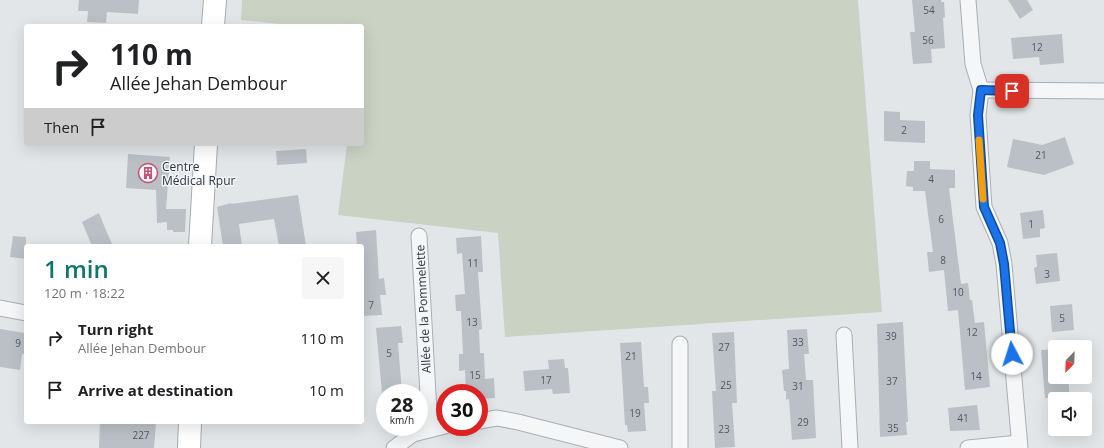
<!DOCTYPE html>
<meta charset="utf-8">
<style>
body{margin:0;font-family:"Open Sans",sans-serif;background:#f6f6f6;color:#202124;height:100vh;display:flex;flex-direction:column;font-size:15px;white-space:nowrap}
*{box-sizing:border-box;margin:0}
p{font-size:13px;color:#757577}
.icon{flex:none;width:22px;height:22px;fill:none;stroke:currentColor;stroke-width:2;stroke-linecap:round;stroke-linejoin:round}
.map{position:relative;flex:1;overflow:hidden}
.side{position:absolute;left:24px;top:244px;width:340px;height:180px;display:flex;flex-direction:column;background:#fff;border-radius:4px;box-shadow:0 4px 16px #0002}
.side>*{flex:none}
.hud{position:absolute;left:24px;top:24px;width:340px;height:122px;border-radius:4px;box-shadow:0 4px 16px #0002;background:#fff;color:#202124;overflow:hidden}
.needle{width:26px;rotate:203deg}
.tools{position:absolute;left:1048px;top:340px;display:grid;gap:8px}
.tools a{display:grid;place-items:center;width:44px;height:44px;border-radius:4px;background:#fff;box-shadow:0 4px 16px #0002;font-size:20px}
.speed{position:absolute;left:376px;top:384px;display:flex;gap:8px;font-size:20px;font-weight:700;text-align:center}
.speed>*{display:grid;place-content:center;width:52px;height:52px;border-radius:50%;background:#fff;box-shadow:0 4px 16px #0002;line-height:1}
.speed small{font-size:10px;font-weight:400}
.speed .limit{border:6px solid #d22;background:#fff;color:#111}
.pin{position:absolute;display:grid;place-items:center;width:34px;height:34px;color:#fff;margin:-17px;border-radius:8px;box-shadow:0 2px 6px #0006}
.me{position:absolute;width:44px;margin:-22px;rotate:355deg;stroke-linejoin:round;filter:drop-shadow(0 0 3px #0008)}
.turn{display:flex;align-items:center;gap:14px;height:84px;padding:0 20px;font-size:18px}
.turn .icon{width:52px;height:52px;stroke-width:2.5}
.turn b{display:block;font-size:28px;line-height:34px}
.then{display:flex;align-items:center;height:38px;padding:0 20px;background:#0003;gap:8px;font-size:15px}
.round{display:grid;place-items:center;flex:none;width:42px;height:42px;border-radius:4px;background:#f6f6f6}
.summary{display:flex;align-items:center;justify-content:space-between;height:68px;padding:0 20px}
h1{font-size:24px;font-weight:600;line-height:30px;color:#0f766e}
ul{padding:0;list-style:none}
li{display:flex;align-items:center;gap:12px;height:52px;padding:0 20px}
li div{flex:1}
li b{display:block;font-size:15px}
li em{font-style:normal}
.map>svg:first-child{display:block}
.green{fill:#cad2c4}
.building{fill:#bac0c5}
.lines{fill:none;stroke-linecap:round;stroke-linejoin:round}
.street-casing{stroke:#a8aeb3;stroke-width:17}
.primary-casing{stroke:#a2acb4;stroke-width:24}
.street{stroke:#f4f6f8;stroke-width:15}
.primary{stroke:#fff;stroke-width:22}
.route-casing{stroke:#114b97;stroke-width:10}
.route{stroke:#1a73e8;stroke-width:7}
.slow{stroke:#f59e0b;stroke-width:7}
.labels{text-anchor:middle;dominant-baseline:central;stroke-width:3;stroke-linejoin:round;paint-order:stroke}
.number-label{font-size:10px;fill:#505861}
.poi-label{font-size:12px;fill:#2c3640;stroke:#f2f4f7;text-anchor:start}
.street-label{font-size:12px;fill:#2c3640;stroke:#f2f4f7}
</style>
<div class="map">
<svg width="1104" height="448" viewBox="0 0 1104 448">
<rect width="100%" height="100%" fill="#e2e6e9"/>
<polygon class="green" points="242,0 858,0 882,312 505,337 498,233 338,215 347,144 362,144 362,26 300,26 241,20"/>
<g class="building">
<polygon points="79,0 139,0 138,14 107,12 106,23 87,22 88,11 78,11"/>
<polygon points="912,0 941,0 941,2 944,2 945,17 943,18 945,48 931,49 932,63 913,64 910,32 915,32"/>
<polygon points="1008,0 1027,0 1033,10 1020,19"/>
<polygon points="1062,34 1064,63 1040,65 1039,57 1013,59 1011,38"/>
<polygon points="884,111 900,112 900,120 925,121 925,143 884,141"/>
<polygon points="1065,137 1074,164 1044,175 1007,167 1013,139 1042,145"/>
<polygon points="306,149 307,163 277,165 276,151"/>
<polygon points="128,154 170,157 166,209 186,209 185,232 173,232 173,230 167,230 167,222 157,223 156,190 126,188"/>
<polygon points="914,161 930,161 930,169 955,170 955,188 949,188 961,284 968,283 970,300 972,300 975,323 984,322 990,387 965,390 958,310 948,311 944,270 929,272 927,252 933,252 925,191 913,191 913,187 906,186 907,171 914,171"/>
<polygon points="298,195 306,246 279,246 274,219 239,224 242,246 223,246 217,207 231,203 231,204"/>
<polygon points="1043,210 1045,228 1040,229 1040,237 1023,239 1020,213"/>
<polygon points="99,213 105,228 113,246 92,246 82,222"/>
<polygon points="376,230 379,279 384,278 386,295 380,295 382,315 362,316 362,246 357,246 356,232"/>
<polygon points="13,236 26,237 26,259 10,257"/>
<polygon points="481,236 483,272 478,272 482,329 479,330 480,353 484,353 485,379 494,378 495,398 479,399 479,393 466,393 465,370 459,371 459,354 463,354 461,311 456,311 455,295 465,294 462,253 457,254 456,238"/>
<polygon points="1057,253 1060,281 1036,284 1034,268 1037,267 1036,255"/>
<polygon points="1072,304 1074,330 1052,332 1050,306"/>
<polygon points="903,322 908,422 906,422 907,435 880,437 877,324"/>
<polygon points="401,326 403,343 398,343 402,393 382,393 376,328"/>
<polygon points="0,329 25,333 25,354 22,354 20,370 0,367"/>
<polygon points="807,329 809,354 804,354 806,380 813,380 816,438 792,440 789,399 786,400 786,391 784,391 782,370 789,369 787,330"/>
<polygon points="734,332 737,403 732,403 735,447 715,448 712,391 716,391 712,333"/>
<polygon points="641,342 644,387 648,387 649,403 644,403 646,431 628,432 627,425 625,425 620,343"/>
<polygon points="1055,349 1055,377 1068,377 1070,399 1045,398 1041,350"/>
<polygon points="564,359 565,368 568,368 570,393 553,394 552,389 525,391 523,371 549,369 548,360"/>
<polygon points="977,405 980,430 950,431 948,408"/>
<polygon points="100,422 156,422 154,448 99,448"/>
</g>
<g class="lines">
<defs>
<g id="street">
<polyline points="968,0 973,64 981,90 978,115 984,207 1000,243 1004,264 1020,448"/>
<polyline points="981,90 1104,91"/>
<polyline points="419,236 430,429"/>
<polyline points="0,308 26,313"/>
<polyline points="844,335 850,448"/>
<polyline points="680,344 680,448"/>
<polyline points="479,421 497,418 518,422 620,448"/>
<polyline points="394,448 413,434 445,426"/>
<polyline points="968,448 1019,443"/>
</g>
<g id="primary">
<polyline points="213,26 215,0"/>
<polyline points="200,246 206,144"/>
<polyline points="189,448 190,422"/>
</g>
</defs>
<use href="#street" class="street-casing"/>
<use href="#primary" class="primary-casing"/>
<use href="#street" class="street"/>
<use href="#primary" class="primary"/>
</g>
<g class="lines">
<defs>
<polyline id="route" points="1012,91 981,90 978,115 984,207 1000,243 1004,264 1012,354"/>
</defs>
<use href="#route" class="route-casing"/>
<use href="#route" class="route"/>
<polyline class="slow" points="979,140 983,199"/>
</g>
<defs>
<symbol id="building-ring" viewBox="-11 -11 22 22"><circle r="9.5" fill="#f2f4f7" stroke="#c25374" stroke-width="1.5"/><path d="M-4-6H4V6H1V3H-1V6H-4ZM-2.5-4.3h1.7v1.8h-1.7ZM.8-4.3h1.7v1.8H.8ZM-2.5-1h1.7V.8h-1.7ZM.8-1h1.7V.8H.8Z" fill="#c25374"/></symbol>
</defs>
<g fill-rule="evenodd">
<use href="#building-ring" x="137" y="162" width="22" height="22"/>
</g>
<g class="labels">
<g class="number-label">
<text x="929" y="10">54</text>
<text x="928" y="40">56</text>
<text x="1037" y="47">12</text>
<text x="904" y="130">2</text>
<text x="1041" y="155">21</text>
<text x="931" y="179">4</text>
<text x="941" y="219">6</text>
<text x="1031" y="224">1</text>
<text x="943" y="260">8</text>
<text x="473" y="263">11</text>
<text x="1047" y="274">3</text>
<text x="958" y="292">10</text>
<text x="371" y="305">7</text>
<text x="1062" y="318">5</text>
<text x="472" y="322">13</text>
<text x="972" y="332">12</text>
<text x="891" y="336">39</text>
<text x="798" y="342">33</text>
<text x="18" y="343">9</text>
<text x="724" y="347">27</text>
<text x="389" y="353">5</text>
<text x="631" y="356">21</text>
<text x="475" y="375">15</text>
<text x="976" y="376">14</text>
<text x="546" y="380">17</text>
<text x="892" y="381">37</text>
<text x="726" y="385">25</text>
<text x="798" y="386">31</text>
<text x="635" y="413">19</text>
<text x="963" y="418">41</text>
<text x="803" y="422">29</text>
<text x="893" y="428">35</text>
<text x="724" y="429">23</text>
<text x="141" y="435">227</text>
</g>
<g class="poi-label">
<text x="162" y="166">Centre<tspan x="162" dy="14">Médical Rpur</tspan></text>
</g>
<g class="street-label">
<text transform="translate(423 309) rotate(-93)">Allée de la Pommelette</text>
</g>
</g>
</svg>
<div class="tools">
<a><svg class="needle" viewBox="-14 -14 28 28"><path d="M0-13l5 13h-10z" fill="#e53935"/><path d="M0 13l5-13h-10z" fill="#757577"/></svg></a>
<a><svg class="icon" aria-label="sound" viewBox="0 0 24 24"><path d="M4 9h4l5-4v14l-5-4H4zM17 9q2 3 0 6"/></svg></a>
</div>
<div class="speed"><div>28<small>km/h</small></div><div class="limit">30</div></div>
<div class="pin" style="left:1012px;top:91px;background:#d93025"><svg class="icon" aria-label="arrive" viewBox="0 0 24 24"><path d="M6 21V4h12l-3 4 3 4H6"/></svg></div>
<svg class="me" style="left:1012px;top:354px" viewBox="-20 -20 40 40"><circle r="19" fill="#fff"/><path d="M0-13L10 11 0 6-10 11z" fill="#1a73e8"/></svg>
<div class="hud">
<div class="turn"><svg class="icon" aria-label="right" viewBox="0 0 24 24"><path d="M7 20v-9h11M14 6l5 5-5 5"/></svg><div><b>110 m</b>Allée Jehan Dembour</div></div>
<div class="then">Then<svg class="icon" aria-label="arrive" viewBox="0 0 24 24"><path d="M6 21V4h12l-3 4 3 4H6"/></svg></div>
</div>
<section class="side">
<div class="summary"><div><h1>1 min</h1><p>120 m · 18:22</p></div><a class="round"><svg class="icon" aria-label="close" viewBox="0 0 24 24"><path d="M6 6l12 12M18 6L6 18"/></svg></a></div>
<ul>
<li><svg class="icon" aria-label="right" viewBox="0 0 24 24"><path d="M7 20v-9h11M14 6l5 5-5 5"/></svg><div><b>Turn right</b><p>Allée Jehan Dembour</p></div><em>110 m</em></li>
<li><svg class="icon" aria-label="arrive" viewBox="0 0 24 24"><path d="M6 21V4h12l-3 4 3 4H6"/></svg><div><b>Arrive at destination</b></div><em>10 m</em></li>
</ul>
</section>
</div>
